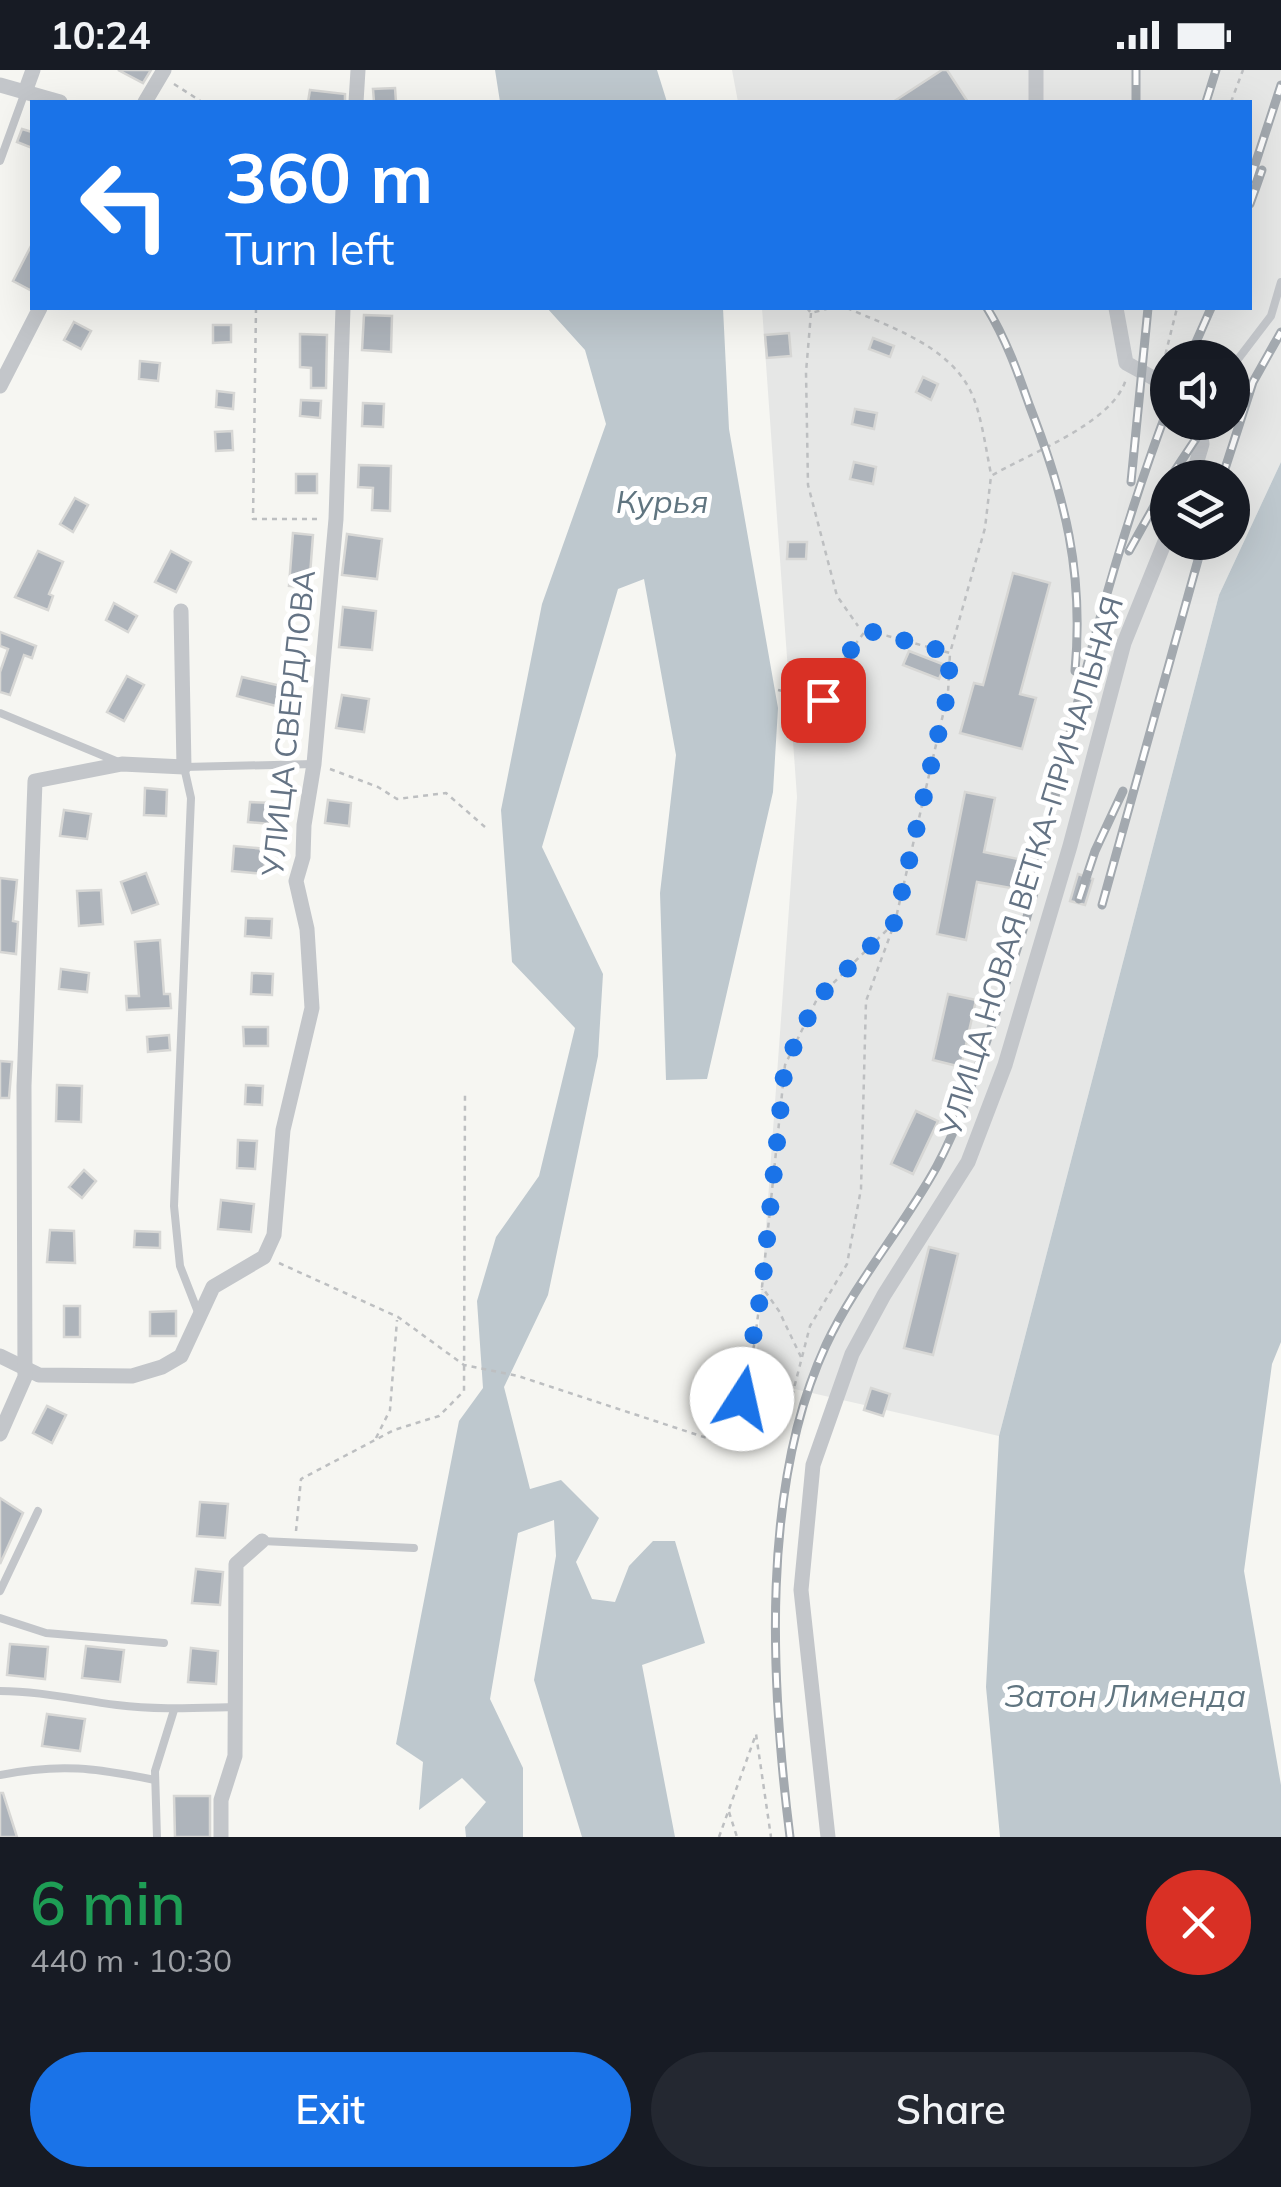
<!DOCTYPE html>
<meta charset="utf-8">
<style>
body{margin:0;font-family:Mulish,sans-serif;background:#242831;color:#f1f3f6;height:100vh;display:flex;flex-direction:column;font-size:38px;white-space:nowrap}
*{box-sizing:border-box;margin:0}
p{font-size:32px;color:#9ea1a6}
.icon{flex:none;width:55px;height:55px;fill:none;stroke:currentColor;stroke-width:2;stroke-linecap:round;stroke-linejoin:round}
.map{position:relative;height:1767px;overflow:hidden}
.panel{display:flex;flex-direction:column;background:#171b24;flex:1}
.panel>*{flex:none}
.top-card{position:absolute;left:30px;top:30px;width:1222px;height:210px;border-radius:0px;box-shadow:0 10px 40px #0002;background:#1a73e8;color:#fff;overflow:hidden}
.buttons{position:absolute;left:1150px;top:270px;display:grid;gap:20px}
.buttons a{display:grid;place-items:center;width:100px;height:100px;border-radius:50%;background:#171b24;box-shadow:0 10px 40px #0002;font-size:50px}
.pin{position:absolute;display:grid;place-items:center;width:85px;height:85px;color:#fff;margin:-42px;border-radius:20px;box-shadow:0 5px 15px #0006}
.me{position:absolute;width:110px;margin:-55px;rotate:10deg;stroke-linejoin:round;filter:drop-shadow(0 0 8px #0008)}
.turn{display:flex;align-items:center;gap:35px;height:210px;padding:0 30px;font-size:45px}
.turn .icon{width:130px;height:130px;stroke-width:2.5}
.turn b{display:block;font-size:70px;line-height:85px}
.round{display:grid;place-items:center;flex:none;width:105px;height:105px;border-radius:52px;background:#242831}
.head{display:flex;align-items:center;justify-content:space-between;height:170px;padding:0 30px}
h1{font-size:60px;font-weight:600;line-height:75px;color:#1e9e55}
.action{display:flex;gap:20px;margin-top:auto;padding:20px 30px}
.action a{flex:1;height:115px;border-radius:60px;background:#1a73e8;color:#fff;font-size:40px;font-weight:600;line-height:115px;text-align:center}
.action a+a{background:#242831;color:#f1f3f6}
.status{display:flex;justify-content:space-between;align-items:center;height:70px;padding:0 50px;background:#171b24;direction:ltr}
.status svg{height:28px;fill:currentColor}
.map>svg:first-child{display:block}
.built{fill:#e6e7e6;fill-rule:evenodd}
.water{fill:#bec8ce}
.building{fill:#aeb4bb;stroke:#d7d7d5;stroke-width:2.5}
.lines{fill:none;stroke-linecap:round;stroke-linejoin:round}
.path{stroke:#bdbfc1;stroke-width:2.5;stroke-dasharray:5 5;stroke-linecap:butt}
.service{stroke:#c3c6ca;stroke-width:8}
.minor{stroke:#c3c6ca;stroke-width:15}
.rail-casing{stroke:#a3a9af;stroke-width:9}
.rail{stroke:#fff;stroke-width:5;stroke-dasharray:15;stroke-linecap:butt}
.route{stroke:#1a73e8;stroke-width:18;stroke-dasharray:0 32.4}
.labels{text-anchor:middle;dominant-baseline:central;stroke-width:10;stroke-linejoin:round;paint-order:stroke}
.street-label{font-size:30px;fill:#647384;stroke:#fff}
.water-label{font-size:32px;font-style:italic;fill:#607580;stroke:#fff}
</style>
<div class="status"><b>10:24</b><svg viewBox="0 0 49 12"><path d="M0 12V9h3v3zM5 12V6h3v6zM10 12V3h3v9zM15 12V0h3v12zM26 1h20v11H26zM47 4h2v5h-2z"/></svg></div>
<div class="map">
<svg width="1281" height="1767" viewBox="0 0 1281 1767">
<rect width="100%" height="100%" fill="#f6f6f2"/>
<path class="built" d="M732 0H1281V392L1219 525 999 1366 755 1310 797 727 762 238H1250V32H738ZM1168 288H1232V352H1168ZM1168 408H1232V472H1168Z"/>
<g class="water">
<polygon points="495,0 657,0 667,32 500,32"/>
<polygon points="547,238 723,238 729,359 778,638 773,722 707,1009 666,1010 660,823 676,685 644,509 618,519 542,777 603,904 598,986 548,1225 504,1317 530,1419 561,1410 599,1448 576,1492 592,1529 615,1532 629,1496 653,1471 675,1471 705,1573 642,1595 675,1767 582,1767 534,1610 556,1486 554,1450 518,1463 490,1629 523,1698 523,1767 466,1767 465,1757 486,1732 462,1708 419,1740 423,1692 396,1674 459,1351 483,1318 477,1231 496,1167 539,1106 575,958 512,892 501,740 542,534 606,354 585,280"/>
<polygon points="1281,392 1281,1272 1272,1294 1244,1501 1281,1715 1281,1767 1000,1767 986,1617 999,1366 1219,525"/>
</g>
<g class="building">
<polygon points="118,0 151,0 143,13"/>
<polygon points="942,0 947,0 968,32 893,32"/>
<polygon points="395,18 396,32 374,32 373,19"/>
<polygon points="310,20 345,24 345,32 308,32"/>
<polygon points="22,59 32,62 32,78 17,72"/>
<polygon points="32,174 32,221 13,211"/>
<polygon points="364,245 392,246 391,282 362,280"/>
<polygon points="74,252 91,261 81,279 64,270"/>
<polygon points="213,255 231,255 231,272 213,273"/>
<polygon points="789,263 791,286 767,288 765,265"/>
<polygon points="300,264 327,265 326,318 311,318 311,298 300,297"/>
<polygon points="873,268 894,276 890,287 869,279"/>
<polygon points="140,291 160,293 158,311 139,309"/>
<polygon points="923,307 938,314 931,330 916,322"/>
<polygon points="217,321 234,323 233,339 216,337"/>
<polygon points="301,330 321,331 320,348 300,346"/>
<polygon points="363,333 384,334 383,357 362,356"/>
<polygon points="855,339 877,343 874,359 852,354"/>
<polygon points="232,361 233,380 216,381 215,362"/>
<polygon points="854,392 876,397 873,414 850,409"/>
<polygon points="359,395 391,396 390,441 372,440 373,418 358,417"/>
<rect x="296" y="404" width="21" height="19"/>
<polygon points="75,428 88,435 73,462 60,454"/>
<polygon points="293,463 313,465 309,518 289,516"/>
<polygon points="347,464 382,469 377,509 342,505"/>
<polygon points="788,472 807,472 806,489 787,489"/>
<polygon points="38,481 63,492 49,524 53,526 48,540 15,527"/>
<polygon points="171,481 191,492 176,522 155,512"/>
<polygon points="1013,503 1050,513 1020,624 1036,628 1022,679 960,663 974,613 983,615"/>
<polygon points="114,533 137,546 128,562 106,550"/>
<polygon points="343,537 376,541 372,580 339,577"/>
<polygon points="0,562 36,576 32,588 24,585 10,625 0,622 0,602 8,579 0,576"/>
<polygon points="909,581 945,595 939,609 903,595"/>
<polygon points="127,606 144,615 124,651 107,642"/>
<polygon points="242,607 281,616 276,636 237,626"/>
<polygon points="342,625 369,629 364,662 336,658"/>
<polygon points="145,718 167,720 166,746 144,745"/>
<polygon points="965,722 995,728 984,782 1028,791 1022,820 977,812 966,870 937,864"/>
<polygon points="328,730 351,733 349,756 325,753"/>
<polygon points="250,732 272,733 270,754 248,752"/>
<polygon points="64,740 91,744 87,769 60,766"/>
<polygon points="234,776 266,779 264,804 232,801"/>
<polygon points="146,803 158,834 132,843 121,812"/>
<polygon points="1078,804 1093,809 1085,835 1070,831"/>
<polygon points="0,808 17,810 13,851 18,852 16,884 0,882"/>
<polygon points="101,820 103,854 79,856 77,821"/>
<polygon points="246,848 272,849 271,868 245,866"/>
<polygon points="160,870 164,924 170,924 171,938 127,940 126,926 139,926 135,872"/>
<polygon points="61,899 89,903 87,922 59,919"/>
<polygon points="252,903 273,904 272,925 251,924"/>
<polygon points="948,924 976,930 961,997 933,990"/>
<polygon points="243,957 268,957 268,976 244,976"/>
<polygon points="169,965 170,980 148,982 147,967"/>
<polygon points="0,991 12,992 9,1028 0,1028"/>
<polygon points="57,1015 82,1016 81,1052 56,1051"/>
<polygon points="246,1015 263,1016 262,1035 245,1034"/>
<polygon points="916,1041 938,1051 913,1104 891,1094"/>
<polygon points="238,1070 257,1071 255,1099 237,1098"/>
<polygon points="84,1100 96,1111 82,1128 69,1117"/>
<polygon points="221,1130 254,1134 251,1162 218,1159"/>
<polygon points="50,1160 74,1161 75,1193 47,1192"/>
<polygon points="135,1161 160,1162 160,1178 134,1177"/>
<polygon points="929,1177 958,1184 933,1285 904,1278"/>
<rect x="64" y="1236" width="16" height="31"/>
<polygon points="176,1241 176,1266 150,1266 150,1242"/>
<polygon points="871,1318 890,1324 883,1346 864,1340"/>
<polygon points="47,1336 66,1345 52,1373 33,1363"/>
<polygon points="0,1428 23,1443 0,1494"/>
<polygon points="200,1432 228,1434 225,1468 197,1466"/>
<polygon points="196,1499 223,1502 220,1535 192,1533"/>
<polygon points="10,1574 48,1577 45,1609 7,1605"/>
<polygon points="86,1576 124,1580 120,1612 82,1608"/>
<polygon points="191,1578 218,1581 216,1614 188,1612"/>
<polygon points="47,1644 85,1649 80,1681 42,1676"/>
<polygon points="0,1723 3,1723 17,1767 0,1767"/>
<polygon points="174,1726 210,1726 210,1767 175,1767"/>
</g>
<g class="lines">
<g class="path">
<polyline points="174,14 202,32"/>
<polyline points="1231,32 1243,0"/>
<polyline points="256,238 253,449 320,449"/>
<polyline points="807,238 811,243 830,238"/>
<path d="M847 238C890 257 947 275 970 320 981 341 986 380 991 404"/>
<polyline points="811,243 806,302 808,415 837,526 858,556"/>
<polyline points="1163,294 1177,238"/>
<path d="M778 620 823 630 836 600 866 560 950 583 985 458 991 406C1029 383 1113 354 1126 309"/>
<polyline points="330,699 378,717 397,729 446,723 485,757"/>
<polyline points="279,1193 398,1247 464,1295 518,1306 719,1372 766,1373 792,1326 810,1256 847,1194 861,1119 866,931 895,852 948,623 950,583"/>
<polyline points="801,1287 779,1241 762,1217 785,995 817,929 892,855"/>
<path d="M710 1366C755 1338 753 1266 762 1219"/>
<polyline points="376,1368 390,1340 397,1250"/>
<polyline points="296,1461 301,1409 394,1360 439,1346 464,1321 465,1021"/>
<polyline points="729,1742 737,1767"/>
<polyline points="719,1767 756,1664 771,1767"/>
</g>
<g class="service">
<polyline points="0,91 25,22"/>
<polyline points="1232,297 1271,246 1281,212"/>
<polyline points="0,643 116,691"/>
<polyline points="198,1242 180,1196 174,1136 191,728 184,697 314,694"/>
<polyline points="262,1471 414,1478"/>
<polyline points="0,1521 38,1441"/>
<polyline points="0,1548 46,1563 164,1573"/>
<path d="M0 1621C40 1621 77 1630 117 1635 156 1640 194 1638 234 1637"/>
<path d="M0 1705C60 1693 96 1698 155 1710"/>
<polyline points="157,1767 155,1701 174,1640"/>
</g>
<g class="minor">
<polyline points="0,15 60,32"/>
<polyline points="25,22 33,0"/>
<polyline points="145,32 164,0"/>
<polyline points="356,32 358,0"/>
<polyline points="1036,32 1036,0"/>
<polyline points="1116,238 1126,293 1168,316"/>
<polyline points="0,316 40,238"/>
<polyline points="1192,408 1202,374 1199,352"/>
<polyline points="0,1286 39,1305 132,1306 162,1297 181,1286 213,1217 264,1187 274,1165 283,1060 312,938 307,859 296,811 303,787 304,755 314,694 336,449 343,238"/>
<polyline points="0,1364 25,1307 24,1016 35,711 122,694 184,697 181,541"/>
<polyline points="221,1767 221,1730 235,1686 236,1494 262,1471"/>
<polyline points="828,1767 801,1520 813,1395 852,1284 884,1225 968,1092 1005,995 1070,776 1124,573 1168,464"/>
</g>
<defs>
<g id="rail">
<polyline points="1136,0 1136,32"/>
<polyline points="1206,32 1216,0"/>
<polyline points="1250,110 1281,15"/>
<polyline points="1250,134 1262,100"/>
<path d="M987 238C1006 269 1018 303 1030 337 1065 427 1084 502 1075 601"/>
<polyline points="1189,288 1211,238"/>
<polyline points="1170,408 1207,352"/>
<polyline points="1222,408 1253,312 1281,262"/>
<polyline points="1131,412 1148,238"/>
<polyline points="1129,481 1168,411"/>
<polyline points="1079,829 1095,781 1123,721"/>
<polyline points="1102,835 1203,472"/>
<path d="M790 1767C771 1615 760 1417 826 1275 856 1211 903 1158 937 1096 964 1045 981 988 999 934 1011 898 1023 862 1033 826 1044 784 1051 742 1061 700 1090 578 1123 456 1168 338"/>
</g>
</defs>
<use href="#rail" class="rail-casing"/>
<use href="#rail" class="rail"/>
</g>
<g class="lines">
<polyline class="route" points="742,1329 762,1218 785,995 817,929 895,852 948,622 950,583 866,560 836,600 823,630"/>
</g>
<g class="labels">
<g class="street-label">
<text transform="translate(288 653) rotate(-84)">УЛИЦА СВЕРДЛОВА</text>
<text transform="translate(1031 796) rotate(-73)">УЛИЦА НОВАЯ ВЕТКА-ПРИЧАЛЬНАЯ</text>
</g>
<g class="water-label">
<text x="662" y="431">Курья</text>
<text x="1125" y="1625">Затон Лименда</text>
</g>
</g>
</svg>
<div class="buttons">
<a><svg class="icon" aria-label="sound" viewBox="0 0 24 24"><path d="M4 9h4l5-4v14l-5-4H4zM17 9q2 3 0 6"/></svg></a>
<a><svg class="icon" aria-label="layers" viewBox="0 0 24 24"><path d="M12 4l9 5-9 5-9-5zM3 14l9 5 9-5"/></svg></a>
</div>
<div class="pin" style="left:823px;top:630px;background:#d93025"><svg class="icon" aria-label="arrive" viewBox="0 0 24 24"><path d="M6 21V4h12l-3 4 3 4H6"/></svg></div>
<svg class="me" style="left:742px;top:1329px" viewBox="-20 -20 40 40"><circle r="19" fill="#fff"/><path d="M0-13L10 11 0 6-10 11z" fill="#1a73e8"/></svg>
<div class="top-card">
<div class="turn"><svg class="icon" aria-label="left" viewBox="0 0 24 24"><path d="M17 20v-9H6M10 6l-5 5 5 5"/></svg><div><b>360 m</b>Turn left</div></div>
</div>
</div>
<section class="panel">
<div class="head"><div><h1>6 min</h1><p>440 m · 10:30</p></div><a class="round" style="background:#d93025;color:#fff"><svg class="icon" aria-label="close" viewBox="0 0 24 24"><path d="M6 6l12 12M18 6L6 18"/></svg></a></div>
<div class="action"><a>Exit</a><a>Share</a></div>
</section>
